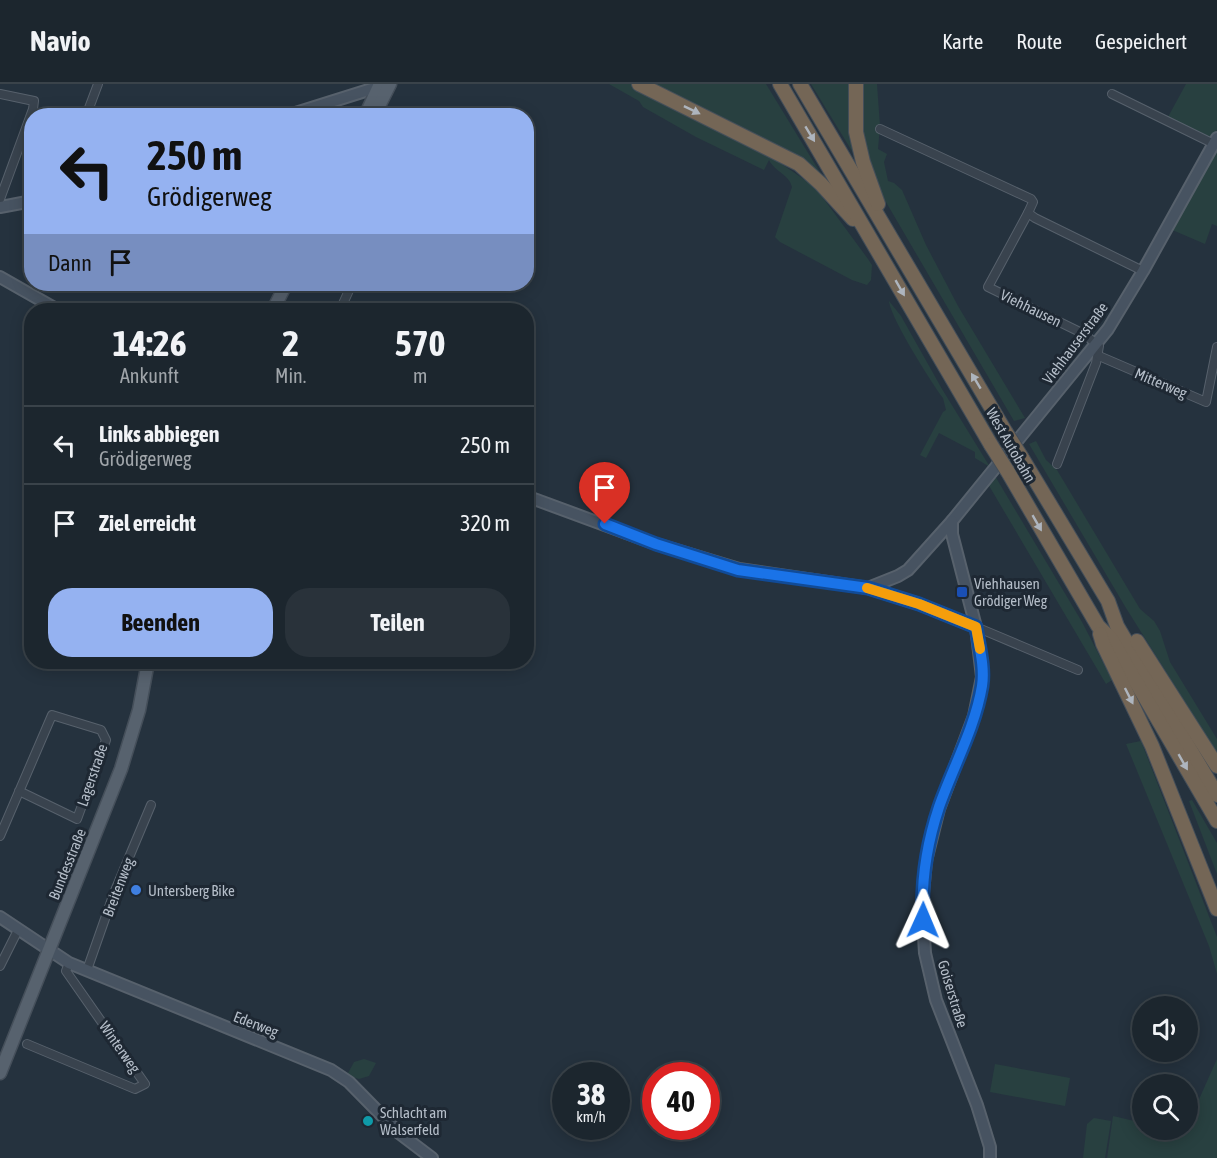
<!DOCTYPE html>
<html lang="de">
<meta charset="utf-8">
<style>
body{margin:0;font-family:"Asap Condensed",sans-serif;background:#29323a;color:#f1f3f6;height:100vh;display:flex;flex-direction:column;font-size:22px;white-space:nowrap}
*{box-sizing:border-box;margin:0}
p{font-size:20px;color:#a0a5aa}
.icon{flex:none;width:33px;height:33px;fill:none;stroke:currentColor;stroke-width:2;stroke-linecap:round;stroke-linejoin:round}
.map{position:relative;flex:1;overflow:hidden}
.panel{position:absolute;left:24px;top:219px;width:510px;height:366px;display:flex;flex-direction:column;background:#1c262e;border-radius:24px;box-shadow:0 3px 15px #0003,0 0 0 2px #3a434a}
.panel>*{flex:none}
.banner{position:absolute;left:24px;top:24px;width:510px;height:183px;border-radius:24px;box-shadow:0 3px 15px #0003,0 0 0 2px #3a434a;background:#95b2f1;color:#111;overflow:hidden}
.controls{position:absolute;left:1132px;top:912px;display:grid;gap:12px}
.controls a{display:grid;place-items:center;width:66px;height:66px;border-radius:50%;background:#1c262e;box-shadow:0 3px 15px #0003,0 0 0 2px #3a434a;font-size:30px}
.speed{position:absolute;left:552px;top:978px;display:flex;gap:12px;font-size:30px;font-weight:700;text-align:center}
.speed>*{display:grid;place-content:center;width:78px;height:78px;border-radius:50%;background:#1c262e;box-shadow:0 3px 15px #0003,0 0 0 2px #3a434a;line-height:1}
.speed small{font-size:15px;font-weight:400}
.speed .limit{border:9px solid #d22;background:#fff;color:#111}
.pin{position:absolute;display:grid;place-items:center;width:51px;height:51px;color:#fff;margin:-62px -26px;border-radius:50% 50% 50% 0;rotate:-45deg;box-shadow:0 0 6px #0007}
.pin .icon{rotate:45deg}
.me{position:absolute;width:66px;margin:-33px;rotate:1deg;stroke-linejoin:round;filter:drop-shadow(0 0 4px #0008)}
.turn{display:flex;align-items:center;gap:21px;height:126px;padding:0 24px;font-size:27px}
.turn .icon{width:78px;height:78px;stroke-width:2.5}
.turn b{display:block;font-size:42px;line-height:51px}
.then{display:flex;align-items:center;height:57px;padding:0 24px;background:#0003;gap:12px;font-size:22px}
.eta{display:flex;justify-content:space-evenly;align-items:center;height:102px;text-align:center}
.eta b{font-size:36px;font-weight:700;line-height:42px}
.action{display:flex;gap:12px;margin-top:auto;padding:12px 24px}
.action a{flex:1;height:69px;border-radius:24px;background:#95b2f1;color:#111;font-size:24px;font-weight:700;line-height:69px;text-align:center}
.action a+a{background:#29323a;color:#f1f3f6}
ul{padding:0;list-style:none}
li{display:flex;align-items:center;gap:18px;height:78px;padding:0 24px;border-top:2px solid #3a434a}
li div{flex:1}
li b{display:block;font-size:22px}
li em{font-style:normal}
header{display:flex;align-items:center;gap:36px;box-sizing:border-box;height:84px;padding:0 30px;background:#1c262e;border-bottom:2px solid #3a434a}
header strong{font-size:28px}
nav{display:flex;gap:33px;margin-inline-start:auto;font-size:21px}
.map>svg:first-child{display:block}
.green{fill:#284040}
.lines{fill:none;stroke-linecap:round;stroke-linejoin:round}
.street-casing{stroke:#57616c;stroke-width:10}
.secondary-casing{stroke:#57616c;stroke-width:14}
.primary-casing{stroke:#454f5a;stroke-width:15}
.highway-casing{stroke:#444e59;stroke-width:16}
.street{stroke:#39434e;stroke-width:8}
.secondary{stroke:#475361;stroke-width:10}
.primary{stroke:#57626e;stroke-width:12}
.highway{stroke:#746656;stroke-width:14}
.highway-bridge-casing{stroke:#444e59;stroke-width:16;stroke-linecap:butt}
.highway-bridge{stroke:#746656;stroke-width:14}
.oneway{fill:#aeb5be}
.route-casing{stroke:#114b97;stroke-width:15}
.route{stroke:#1a73e8;stroke-width:10}
.slow{stroke:#f59e0b;stroke-width:10}
.transit-dot{fill:#1a4fb4;stroke:#1e2833;stroke-width:2}
.shop-dot{fill:#3f7fe0;stroke:#1e2833;stroke-width:2}
.culture-dot{fill:#0f9aa8;stroke:#1e2833;stroke-width:2}
.labels{text-anchor:middle;dominant-baseline:central;stroke-width:6;stroke-linejoin:round;paint-order:stroke}
.street-label{font-size:15px;fill:#b5bec9;stroke:#1e2833}
.poi-label{font-size:15px;fill:#b5bec9;stroke:#1e2833;text-anchor:start}
</style>
<header>
<strong>Navio</strong>
<nav><a>Karte</a><a>Route</a><a>Gespeichert</a></nav>
</header>
<div class="map">
<svg width="1217" height="1074" viewBox="0 0 1217 1074">
<rect width="100%" height="100%" fill="#25323e"/>
<g class="green">
<path d="M609 0H633L773 74 815 103 868 175 872 181 871 196 867 201 852 196 780 158 775 153 792 103C789 90 775 88 769 76L764 86 696 53 643 23 639 17Z"/>
<polygon points="649,0 766,0 824,95"/>
<polygon points="811,0 852,0 858,77"/>
<path d="M862 0H877L880 42 878 65 887 70 884 78 888 97 894 99 902 106 926 161 958 222 1025 334 1014 337 876 101C862 63 862 40 862 0Z"/>
<polygon points="1186,0 1217,0 1217,46 1211,53 1168,33"/>
<polygon points="1217,64 1217,142 1212,140 1205,160 1170,145"/>
<path d="M889 217 901 232 942 305 990 383 975 374V368L939 349 926 374 920 371 943 328 946 326 943 314C931 298 890 233 889 217Z"/>
<polygon points="1036,357 1046,376 1057,386 1140,525 1154,537 1160,547 1170,578 1217,655 1217,669 1126,524 1029,360"/>
<polygon points="995,392 1082,538 1112,596 1106,600 988,400"/>
<polygon points="1141,657 1217,853 1217,890 1209,862 1126,660"/>
<polygon points="1192,716 1217,759 1217,790 1189,717"/>
<polygon points="364,975 376,979 369,992 359,995 347,991 354,978"/>
<polygon points="1217,975 1217,1074 1107,1074 1113,1032 1143,1039 1143,1046 1188,1046 1188,1040"/>
<polygon points="995,980 1070,994 1065,1022 990,1008"/>
<polygon points="1094,1034 1111,1037 1105,1074 1083,1074 1087,1040"/>
</g>
<g class="lines">
<defs>
<g id="street">
<polyline points="0,10 34,17 33,25 0,115"/>
<polyline points="1112,10 1214,60"/>
<polyline points="86,32 98,0"/>
<polyline points="880,45 1031,115 1033,118 1028,129 1035,134 1143,187"/>
<polyline points="1028,129 988,203 1084,250 1099,262 1096,279 1057,380"/>
<polyline points="340,226 352,200"/>
<polyline points="1099,272 1206,318 1217,263"/>
<polyline points="976,543 1078,586"/>
<polyline points="0,752 52,631 101,646 106,656 77,735 19,707"/>
<polyline points="0,882 18,846"/>
<polyline points="87,886 114,809 151,721"/>
<polyline points="27,960 135,1005 145,1000 66,887 69,879"/>
</g>
<g id="secondary">
<polyline points="286,32 378,3"/>
<polyline points="0,123 32,117"/>
<polyline points="0,193 58,226"/>
<polyline points="526,412 656,460 739,485 868,504 898,492 908,486 952,437 1108,245 1143,187 1217,54"/>
<polyline points="952,437 952,450 976,543 982,593 974,632 939,725 926,777 922,820 925,869 936,916 977,1021 990,1063 990,1074"/>
<polyline points="868,504 919,520 976,543"/>
<polyline points="0,833 69,879 331,986 349,998 399,1049 432,1074"/>
</g>
<g id="primary">
<polyline points="365,32 380,0"/>
<polyline points="374,32 390,0"/>
<polyline points="273,226 286,200"/>
<polyline points="0,989 121,685 139,626 148,578"/>
</g>
<g id="highway">
<polyline points="639,0 799,80 821,100 853,135"/>
<polyline points="780,0 991,361"/>
<polyline points="800,0 1005,347"/>
<polyline points="856,0 856,48 863,78 878,120"/>
<polyline points="1022,374 1108,517 1117,542 1217,711"/>
<polyline points="1008,388 1098,542 1111,555 1217,737"/>
<polyline points="1100,550 1103,560 1152,662 1217,825"/>
<polyline points="1137,557 1217,682"/>
</g>
</defs>
<use href="#street" class="street-casing"/>
<use href="#secondary" class="secondary-casing"/>
<use href="#primary" class="primary-casing"/>
<use href="#highway" class="highway-casing"/>
<use href="#street" class="street"/>
<use href="#secondary" class="secondary"/>
<use href="#primary" class="primary"/>
<use href="#highway" class="highway"/>
<defs>
<g id="highway-bridge">
<polyline points="1005,347 1022,374"/>
<polyline points="991,361 1008,388"/>
</g>
</defs>
<use href="#highway-bridge" class="highway-bridge-casing"/>
<use href="#highway-bridge" class="highway-bridge"/>
</g>
<defs><path id="oneway-solid" d="M-6-.8H1V-3.2L6.5 0L1 3.2V.8H-6Z" transform="scale(1.5)"/></defs>
<g class="oneway">
<use href="#oneway-solid" transform="translate(692 26) rotate(26)"/>
<use href="#oneway-solid" transform="translate(810 50) rotate(59)"/>
<use href="#oneway-solid" transform="translate(900 204) rotate(60)"/>
<use href="#oneway-solid" transform="translate(976 297) rotate(-121)"/>
<use href="#oneway-solid" transform="translate(1037 439) rotate(60)"/>
<use href="#oneway-solid" transform="translate(1129 612) rotate(63)"/>
<use href="#oneway-solid" transform="translate(1183 678) rotate(60)"/>
</g>
<g class="lines">
<defs>
<path id="route" d="M605 440 656 460 738 486 868 504 919 520 976 543C979 562 985 583 982 602 975 644 953 683 939 723 927 759 921 798 923 836"/>
</defs>
<use href="#route" class="route-casing"/>
<use href="#route" class="route"/>
<polyline class="slow" points="867,504 919,520 976,543 980,565"/>
</g>
<rect class="transit-dot" x="956" y="502" width="12" height="12" rx="3"/>
<circle class="shop-dot" cx="136" cy="806" r="6"/>
<circle class="culture-dot" cx="368" cy="1037" r="6"/>
<g class="labels">
<g class="street-label">
<text transform="translate(1031 224) rotate(26)">Viehhausen</text>
<text transform="translate(1075 259) rotate(-53)">Viehhauserstraße</text>
<text transform="translate(1161 299) rotate(23)">Mitterweg</text>
<text transform="translate(1011 361) rotate(60)">West Autobahn</text>
<text transform="translate(92 691) rotate(-71)">Lagerstraße</text>
<text transform="translate(67 780) rotate(-68)">Bundesstraße</text>
<text transform="translate(118 803) rotate(-69)">Breitenweg</text>
<text transform="translate(953 910) rotate(73)">Goiserstraße</text>
<text transform="translate(256 940) rotate(21)">Ederweg</text>
<text transform="translate(120 963) rotate(55)">Winterweg</text>
</g>
<g class="poi-label">
<text x="974" y="499">Viehhausen<tspan x="974" dy="17">Grödiger Weg</tspan></text>
<text x="148" y="806">Untersberg Bike</text>
<text x="380" y="1028">Schlacht am<tspan x="380" dy="17">Walserfeld</tspan></text>
</g>
</g>
</svg>
<div class="controls">
<a><svg class="icon" aria-label="sound" viewBox="0 0 24 24"><path d="M4 9h4l5-4v14l-5-4H4zM17 9q2 3 0 6"/></svg></a>
<a><svg class="icon" aria-label="search" viewBox="0 0 24 24"><circle cx="10" cy="10" r="6"/><path d="M15 15l6 6"/></svg></a>
</div>
<div class="speed"><div>38<small>km/h</small></div><div class="limit">40</div></div>
<div class="pin" style="left:605px;top:440px;background:#d93025"><svg class="icon" aria-label="arrive" viewBox="0 0 24 24"><path d="M6 21V4h12l-3 4 3 4H6"/></svg></div>
<svg class="me" style="left:923px;top:836px" viewBox="-20 -20 40 40"><path d="M0-17L14 15 0 8-14 15z" fill="#1a73e8" stroke="#fff" stroke-width="4"/></svg>
<div class="banner">
<div class="turn"><svg class="icon" aria-label="left" viewBox="0 0 24 24"><path d="M17 20v-9H6M10 6l-5 5 5 5"/></svg><div><b>250 m</b>Grödigerweg</div></div>
<div class="then">Dann<svg class="icon" aria-label="arrive" viewBox="0 0 24 24"><path d="M6 21V4h12l-3 4 3 4H6"/></svg></div>
</div>
<section class="panel">
<div class="eta">
<div><b>14:26</b><p>Ankunft</p></div>
<div><b>2</b><p>Min.</p></div>
<div><b>570</b><p>m</p></div>
</div>
<ul>
<li><svg class="icon" aria-label="left" viewBox="0 0 24 24"><path d="M17 20v-9H6M10 6l-5 5 5 5"/></svg><div><b>Links abbiegen</b><p>Grödigerweg</p></div><em>250 m</em></li>
<li><svg class="icon" aria-label="arrive" viewBox="0 0 24 24"><path d="M6 21V4h12l-3 4 3 4H6"/></svg><div><b>Ziel erreicht</b></div><em>320 m</em></li>
</ul>
<div class="action"><a>Beenden</a><a>Teilen</a></div>
</section>
</div>
